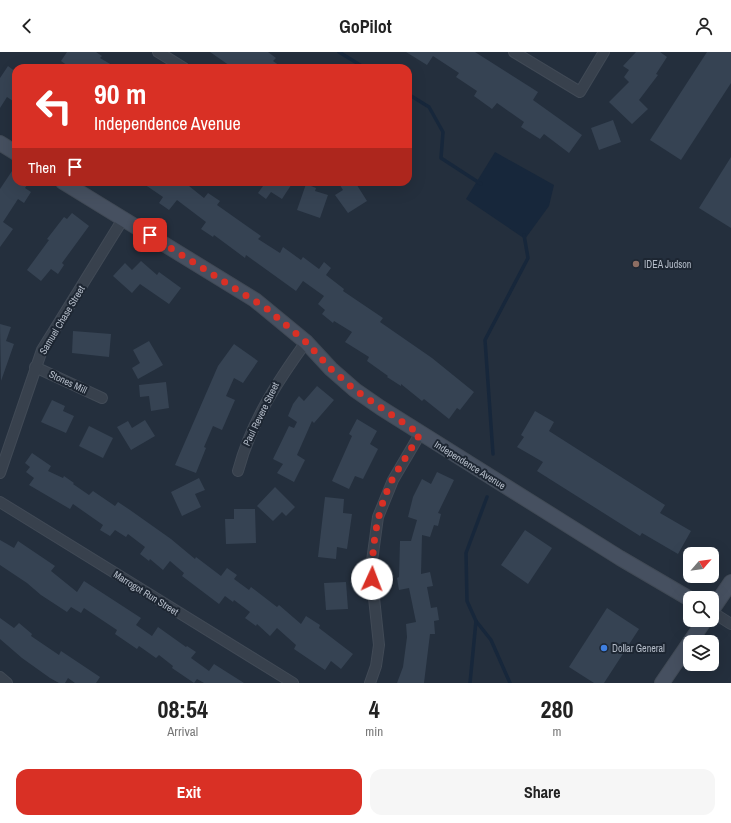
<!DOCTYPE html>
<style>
body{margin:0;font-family:"Archivo Narrow",sans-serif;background:#f6f6f6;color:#222;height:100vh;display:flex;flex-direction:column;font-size:15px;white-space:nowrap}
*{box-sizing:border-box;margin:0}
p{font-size:13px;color:#767676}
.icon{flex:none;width:22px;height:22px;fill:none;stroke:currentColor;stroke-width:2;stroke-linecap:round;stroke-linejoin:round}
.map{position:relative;height:631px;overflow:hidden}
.details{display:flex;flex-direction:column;background:#fff;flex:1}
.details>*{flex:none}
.banner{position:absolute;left:12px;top:12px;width:400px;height:122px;border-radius:12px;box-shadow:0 4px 16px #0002;background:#d93025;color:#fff;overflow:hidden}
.needle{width:26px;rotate:62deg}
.tools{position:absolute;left:683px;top:495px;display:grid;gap:8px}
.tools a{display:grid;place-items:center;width:36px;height:36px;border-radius:8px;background:#fff;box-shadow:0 4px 16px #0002;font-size:20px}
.pin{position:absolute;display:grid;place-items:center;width:34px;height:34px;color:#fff;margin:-17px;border-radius:8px;box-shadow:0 2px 6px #0006}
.me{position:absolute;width:44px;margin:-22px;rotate:2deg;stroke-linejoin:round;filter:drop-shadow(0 0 3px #0008)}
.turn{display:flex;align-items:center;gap:14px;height:84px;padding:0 16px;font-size:18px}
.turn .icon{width:52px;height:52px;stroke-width:2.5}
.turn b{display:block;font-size:28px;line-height:34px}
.then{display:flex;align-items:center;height:38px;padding:0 16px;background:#0003;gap:8px;font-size:15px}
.eta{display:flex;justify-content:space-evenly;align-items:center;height:68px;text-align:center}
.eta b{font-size:24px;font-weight:700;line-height:28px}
.primary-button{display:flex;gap:8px;margin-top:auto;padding:8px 16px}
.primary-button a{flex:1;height:46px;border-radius:12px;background:#d93025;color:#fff;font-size:16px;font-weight:700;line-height:46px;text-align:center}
.primary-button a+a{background:#f6f6f6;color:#222}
header{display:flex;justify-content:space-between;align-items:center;height:52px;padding:0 16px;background:#fff;font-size:18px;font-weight:700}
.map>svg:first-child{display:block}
.water{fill:#17273b}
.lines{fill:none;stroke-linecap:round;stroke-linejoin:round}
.stream{stroke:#17273b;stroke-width:3.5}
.building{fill:#364353}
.street-casing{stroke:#414a56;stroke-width:12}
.secondary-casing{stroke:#414a56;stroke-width:16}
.street{stroke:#38414d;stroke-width:10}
.secondary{stroke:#465060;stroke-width:14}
.route{stroke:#d93025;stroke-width:7;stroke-dasharray:0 12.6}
.education-dot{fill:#8d6e63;stroke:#1d2632;stroke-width:1.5}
.shop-dot{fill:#3f7fe0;stroke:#1d2632;stroke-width:1.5}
.labels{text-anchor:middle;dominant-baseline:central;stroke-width:4;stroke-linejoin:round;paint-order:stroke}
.poi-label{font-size:10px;fill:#b4bcc8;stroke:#1d2632;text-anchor:start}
.street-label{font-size:10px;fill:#b4bcc8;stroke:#1d2632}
</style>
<header><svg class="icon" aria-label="back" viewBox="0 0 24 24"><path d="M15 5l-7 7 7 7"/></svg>GoPilot<svg class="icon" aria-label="person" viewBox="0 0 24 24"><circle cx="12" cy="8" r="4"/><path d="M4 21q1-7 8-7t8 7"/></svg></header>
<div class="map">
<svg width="731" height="631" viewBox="0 0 731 631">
<rect width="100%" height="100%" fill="#242f3d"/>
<polygon class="water" points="495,100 554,133 549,154 525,187 466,147"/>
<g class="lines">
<g class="stream">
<polyline points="339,0 365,16"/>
<polyline points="408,42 429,55 443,80 441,106 481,132"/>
<polyline points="493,402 485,288 528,206 524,183"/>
<polyline points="476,569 491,588 510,631"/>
<polyline points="470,631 476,569 467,549 466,501 487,445"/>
</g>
</g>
<g class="building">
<polygon points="67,0 96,0 102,4 100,6 117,16 71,16 61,9"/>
<polygon points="210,0 268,0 276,6 273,9 283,16 233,16"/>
<polygon points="406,0 475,0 538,40 533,48 582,83 569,101 544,82 540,87 521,75 524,70 497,51 492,57 474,44 477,39 456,25 459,21 433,4 427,13"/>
<polygon points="636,0 660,0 667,5 656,22 658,23 639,48 648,57 632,72 609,50 629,30 624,25 629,18 623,14"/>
<polygon points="707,0 731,0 731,31 681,108 650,88"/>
<polygon points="8,14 16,20 16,51 7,45 0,56 0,26"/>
<polygon points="613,68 621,90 599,98 591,76"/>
<polygon points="731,105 731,176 699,156"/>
<polygon points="16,113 16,130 29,130 25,136 31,140 24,151 18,147 3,170 13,177 0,195 0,137"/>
<polygon points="141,130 191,130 189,134 204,146 208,141 220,149 217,153 261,184 258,187 280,201 283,195 301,208 303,205 319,217 324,210 331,216 326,223 344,237 343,239 383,266 380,270 432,306 474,340 460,358 457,356 449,367 424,347 422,349 401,332 401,334 387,325 388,324 367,309 369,305 345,290 352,280 334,269 333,271 322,262 325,258 318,252 324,244 303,229 296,239 246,203 245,206 214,183 213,185 201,177 206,170 177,148 169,158 159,151 163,145"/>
<polygon points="257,130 293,130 282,147 271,140 266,147 258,141 263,134"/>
<polygon points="338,130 355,130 367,149 348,161 335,143 343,138"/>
<polygon points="306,132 316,136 315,139 328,143 320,166 297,158"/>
<polygon points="72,161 89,174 62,211 64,213 58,222 51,217 41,229 27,218 49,188 47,187 64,165 67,167"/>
<polygon points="141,209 157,223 159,220 181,236 169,252 140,232 132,241 113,224 125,211 132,218"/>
<polygon points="0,272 11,275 6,289 14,292 1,329"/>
<polygon points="73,279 111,282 109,305 72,301"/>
<polygon points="149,289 163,313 138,327 132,316 140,311 133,298"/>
<polygon points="234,292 258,309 243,331 234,326 226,344 235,348 222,378 213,374 204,395 206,396 196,421 175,413 218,314"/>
<polygon points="166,330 169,356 151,359 149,344 140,345 139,333"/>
<polygon points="317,334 334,348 314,371 312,369 297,403 305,408 294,430 277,421 283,412 273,407 289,374 294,376 297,370 288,364 293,352 299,344 304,349"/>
<polygon points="52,348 65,354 63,359 74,364 66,381 41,370"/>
<polygon points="535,359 554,370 549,379 665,453 660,461 691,479 678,502 642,481 640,484 537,419 543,410 517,395 524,385 521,383"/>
<polygon points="357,367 377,379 370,392 378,397 363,427 355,424 349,437 332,429 352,384 349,382"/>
<polygon points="145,368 155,384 131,398 117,375 128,369 132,376"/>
<polygon points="89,374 113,386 103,406 79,394"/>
<polygon points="32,401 51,414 48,419 63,426 64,424 74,431 73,432 89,443 93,439 115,454 118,450 130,458 171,487 195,507 196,505 221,524 227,516 237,523 234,527 249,538 251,535 277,555 279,553 301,572 306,564 320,573 319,576 353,602 341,617 331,609 325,618 294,597 296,593 277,576 270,584 257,572 256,574 245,566 250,560 234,548 233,550 225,544 219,552 182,524 184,521 170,509 163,518 150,507 149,509 140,502 145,495 128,482 126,485 115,478 110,484 100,478 103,473 73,452 70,457 29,433 34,426 26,420 30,415 25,411"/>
<polygon points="437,420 454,428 438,461 441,462 438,474 434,473 430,485 422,483 421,522 430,520 433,534 427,535 431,556 437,555 439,568 434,569 435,582 430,582 424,631 397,631 403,615 407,585 406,572 416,570 409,536 399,538 397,526 399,525 400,489 411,489 417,468 408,465 413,445 422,427 431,432"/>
<polygon points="199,426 205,438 195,442 201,455 182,464 171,440"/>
<polygon points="275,435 295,455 286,464 282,460 273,469 257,454"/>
<polygon points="325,445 344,447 343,461 352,462 347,497 337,495 336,507 318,505"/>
<polygon points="234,457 255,457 256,491 226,492 225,467 234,467"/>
<polygon points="525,478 552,496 528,532 501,513"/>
<polygon points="0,488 14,496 18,489 55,514 51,519 77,540 84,529 141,566 136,573 152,584 158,575 186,595 187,594 196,600 191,606 209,619 214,612 244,631 204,631 197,627 194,631 172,616 173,614 159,603 156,606 139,594 137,597 115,582 117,578 84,556 81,561 71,555 67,560 41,543 27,531 0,513"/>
<polygon points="346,530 348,557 326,558 324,531"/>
<polygon points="607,556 639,577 604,631 594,631 569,615"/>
<polygon points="0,566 14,576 19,571 32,582 31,584 59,603 61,599 100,625 96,631 75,631 68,626 65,631 59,631 50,626 22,606 0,587"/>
</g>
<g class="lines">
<defs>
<g id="street">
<polyline points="158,0 184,16"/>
<polyline points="514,0 580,40 604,0"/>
<polyline points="35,315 102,346"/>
<path d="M238 419C251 370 277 330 306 290"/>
<polyline points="0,421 42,298 123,167"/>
<polyline points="0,450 293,631"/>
<polyline points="712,560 731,572"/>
<polyline points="0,625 7,631"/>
<polyline points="370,631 376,614 379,593 372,527 372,509 378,465 393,428 420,382"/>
</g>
<g id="secondary">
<polyline points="0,91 16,101"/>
<polyline points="63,130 255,248 306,290 331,317 355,338 381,356 620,506 690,547"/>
<polyline points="712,558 731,530"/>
<polyline points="690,590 705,568"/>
<polyline points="662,631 690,590"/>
</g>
</defs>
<use href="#street" class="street-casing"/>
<use href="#secondary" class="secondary-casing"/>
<use href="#street" class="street"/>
<use href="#secondary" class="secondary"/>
</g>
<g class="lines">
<path class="route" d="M150 183 266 256 306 290 331 317 355 338 420 382C411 397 402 411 393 426 377 457 372 493 372 527"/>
</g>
<circle class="education-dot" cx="636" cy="212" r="4"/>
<circle class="shop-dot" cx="604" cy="596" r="4"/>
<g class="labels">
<g class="poi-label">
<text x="644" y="212">IDEA Judson</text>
<text x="612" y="596">Dollar General</text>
</g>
<g class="street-label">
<text transform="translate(62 268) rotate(-59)">Samuel Chase Street</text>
<text transform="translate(68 330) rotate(25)">Stones Mill</text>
<text transform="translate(261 362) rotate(-64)">Paul Revere Street</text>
<text transform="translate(470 413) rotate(32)">Independence Avenue</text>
<text transform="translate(146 541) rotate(32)">Marrogot Run Street</text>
</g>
</g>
</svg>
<div class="tools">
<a><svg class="needle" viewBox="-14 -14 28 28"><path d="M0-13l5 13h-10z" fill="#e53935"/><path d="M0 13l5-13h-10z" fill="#767676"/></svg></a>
<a><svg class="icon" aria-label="search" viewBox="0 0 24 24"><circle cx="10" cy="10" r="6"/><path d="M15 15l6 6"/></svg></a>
<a><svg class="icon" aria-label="layers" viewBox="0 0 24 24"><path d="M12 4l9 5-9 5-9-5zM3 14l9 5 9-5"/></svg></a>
</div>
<div class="pin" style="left:150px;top:183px;background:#d93025"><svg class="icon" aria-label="arrive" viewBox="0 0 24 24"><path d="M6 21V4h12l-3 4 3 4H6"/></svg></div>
<svg class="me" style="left:372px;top:527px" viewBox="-20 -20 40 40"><circle r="19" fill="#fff"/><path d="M0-13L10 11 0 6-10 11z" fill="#d93025"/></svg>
<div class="banner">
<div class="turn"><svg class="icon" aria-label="left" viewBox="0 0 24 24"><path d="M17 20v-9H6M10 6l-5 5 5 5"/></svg><div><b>90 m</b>Independence Avenue</div></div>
<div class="then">Then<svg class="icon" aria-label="arrive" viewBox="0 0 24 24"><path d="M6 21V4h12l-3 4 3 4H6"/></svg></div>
</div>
</div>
<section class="details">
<div class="eta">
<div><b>08:54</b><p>Arrival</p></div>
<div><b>4</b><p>min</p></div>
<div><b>280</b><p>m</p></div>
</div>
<div class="primary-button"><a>Exit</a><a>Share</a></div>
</section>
